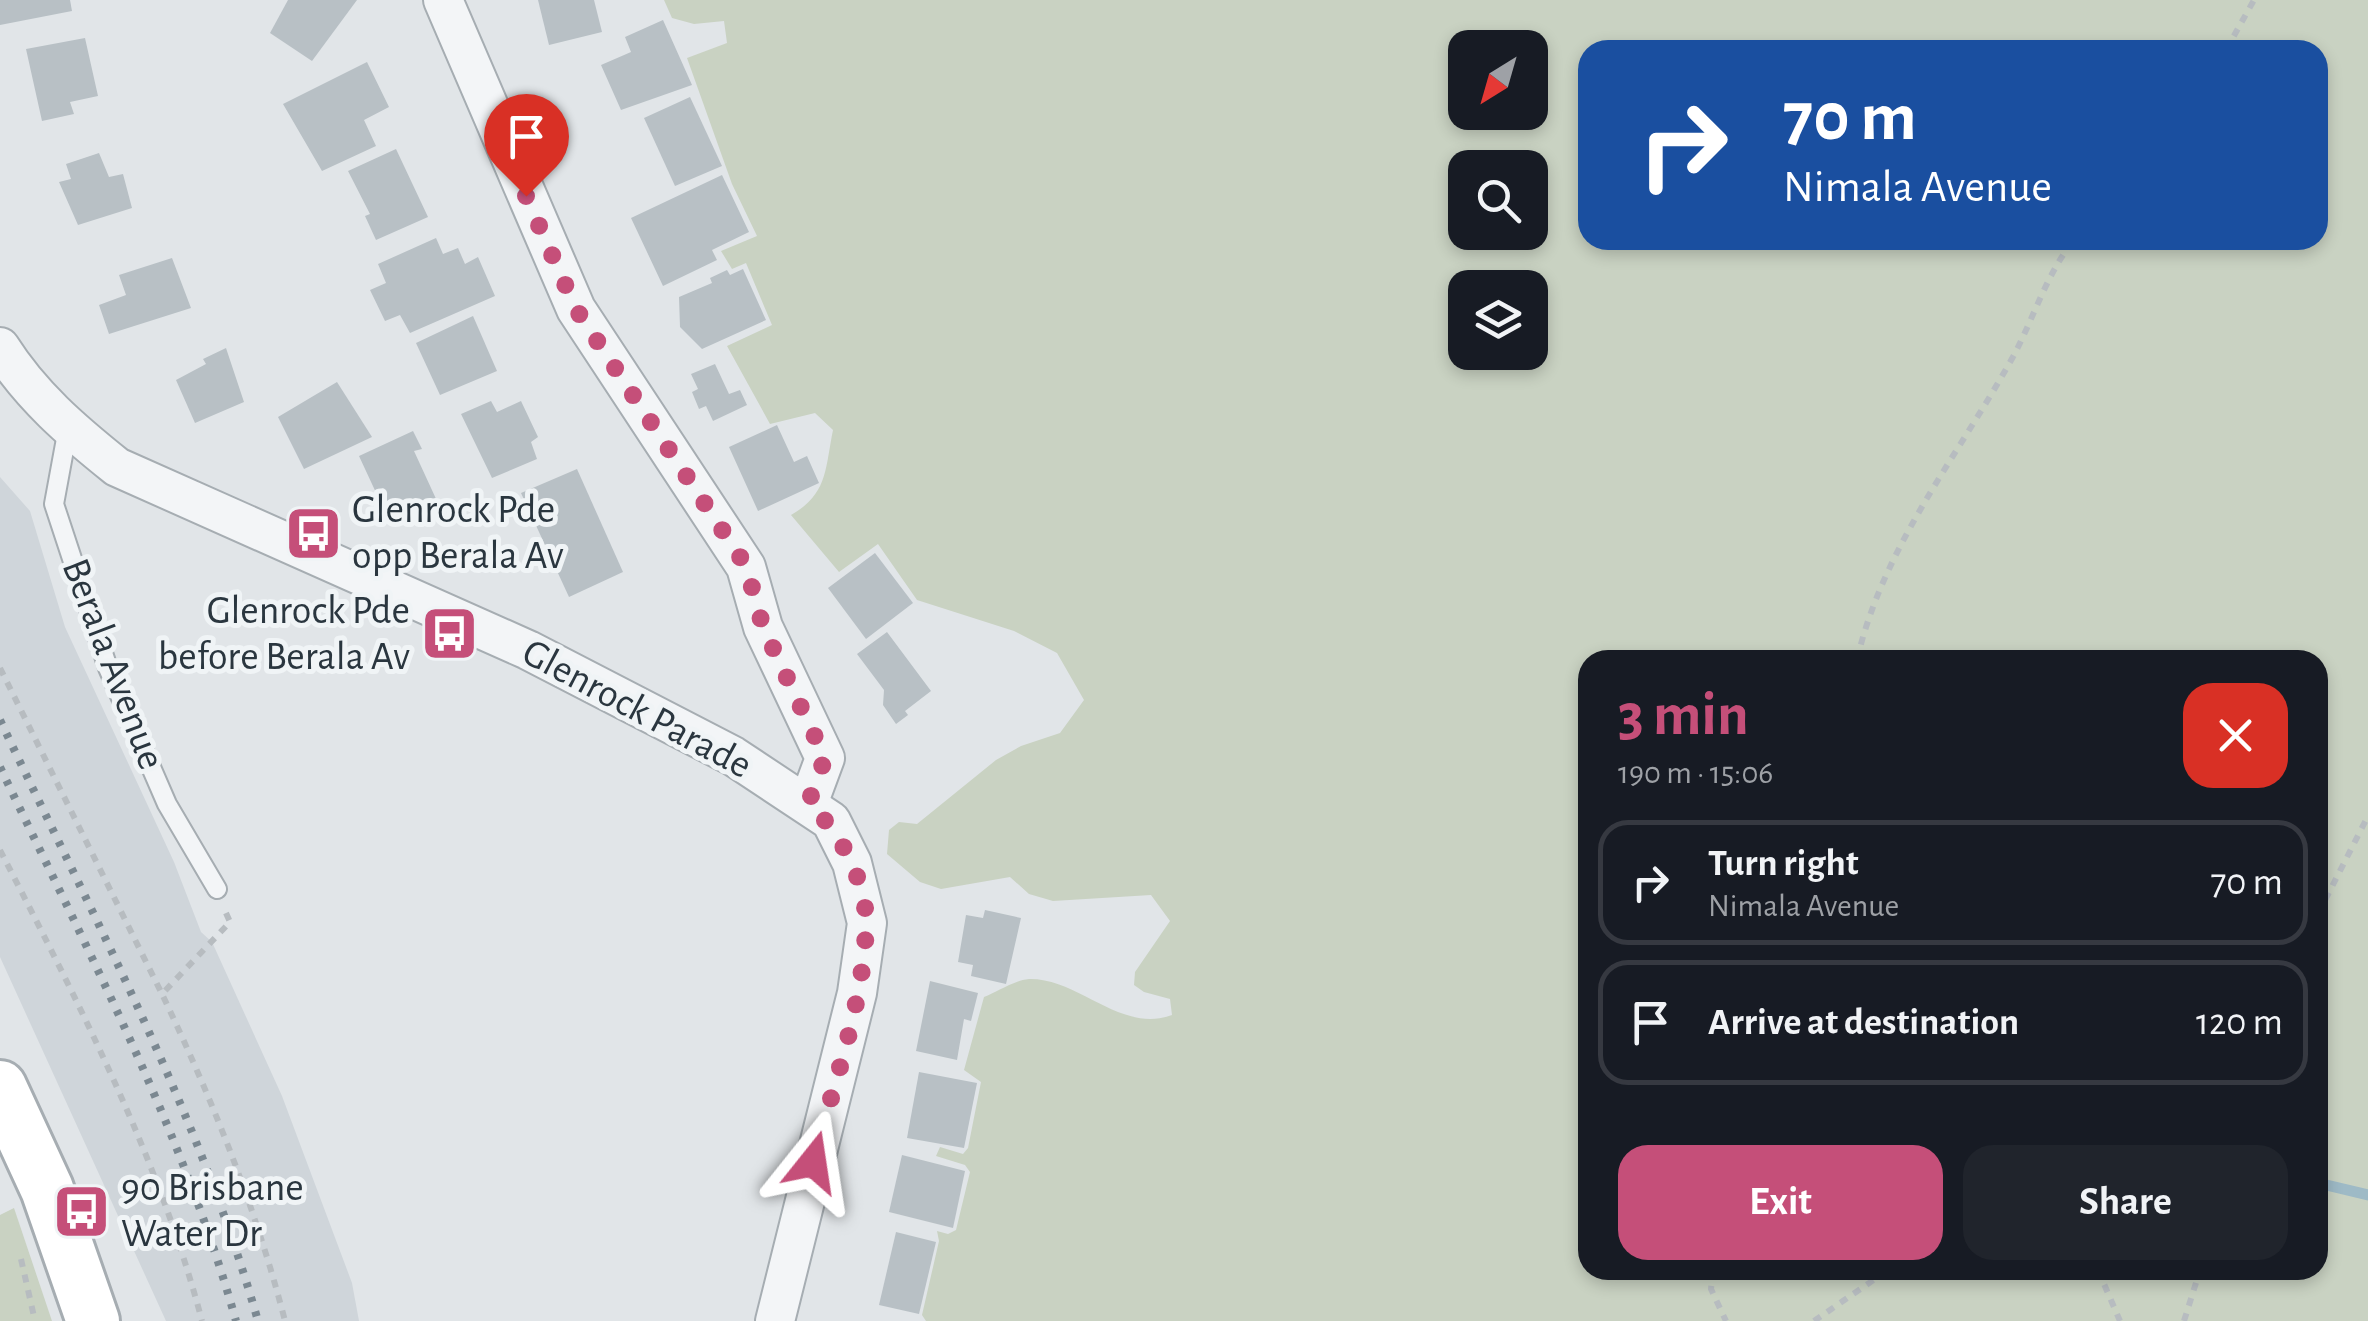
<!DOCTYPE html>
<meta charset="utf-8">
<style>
body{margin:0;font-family:"Alegreya Sans",sans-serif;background:#20242c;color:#f1f3f6;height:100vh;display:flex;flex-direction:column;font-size:38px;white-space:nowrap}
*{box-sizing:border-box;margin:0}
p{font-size:32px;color:#9ea1a6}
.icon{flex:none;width:55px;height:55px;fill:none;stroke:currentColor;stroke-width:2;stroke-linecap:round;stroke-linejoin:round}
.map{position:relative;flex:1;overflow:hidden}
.side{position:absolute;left:1578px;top:650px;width:750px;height:630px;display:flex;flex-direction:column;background:#171b24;border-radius:30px;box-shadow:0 5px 15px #0003}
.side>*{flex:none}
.hud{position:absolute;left:1578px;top:40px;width:750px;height:210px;border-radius:30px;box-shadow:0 5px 15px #0003;background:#1a4fa0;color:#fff;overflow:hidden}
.needle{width:65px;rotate:217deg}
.buttons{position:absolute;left:1448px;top:30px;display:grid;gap:20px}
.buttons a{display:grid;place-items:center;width:100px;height:100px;border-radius:20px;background:#171b24;box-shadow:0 5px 15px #0003;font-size:50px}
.pin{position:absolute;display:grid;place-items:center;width:85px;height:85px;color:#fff;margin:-102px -42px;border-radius:50% 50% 50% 0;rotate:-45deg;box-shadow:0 0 10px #0007}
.pin .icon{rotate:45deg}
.me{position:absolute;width:110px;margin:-55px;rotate:15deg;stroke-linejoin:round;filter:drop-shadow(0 0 8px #0008)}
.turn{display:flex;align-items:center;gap:35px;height:210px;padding:0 40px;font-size:45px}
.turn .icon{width:130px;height:130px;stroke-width:2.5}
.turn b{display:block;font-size:70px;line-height:85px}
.round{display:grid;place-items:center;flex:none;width:105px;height:105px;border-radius:30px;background:#20242c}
.overview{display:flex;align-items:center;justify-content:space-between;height:170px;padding:0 40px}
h1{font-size:60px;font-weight:700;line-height:75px;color:#c54f79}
.button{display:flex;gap:20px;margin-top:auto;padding:20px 40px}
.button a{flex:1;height:115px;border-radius:30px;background:#c54f79;color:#fff;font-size:40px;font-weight:700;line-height:115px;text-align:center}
.button a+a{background:#20242c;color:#f1f3f6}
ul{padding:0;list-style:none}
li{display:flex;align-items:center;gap:30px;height:125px;margin:0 20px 15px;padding:0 20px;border:5px solid #363941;border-radius:30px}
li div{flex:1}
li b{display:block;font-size:38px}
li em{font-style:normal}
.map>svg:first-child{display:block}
.built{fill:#cfd5da}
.green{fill:#c9d2c2;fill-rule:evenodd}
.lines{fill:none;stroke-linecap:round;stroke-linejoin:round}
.stream{stroke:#9ebac6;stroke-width:11}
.building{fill:#b8c0c5}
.lane-casing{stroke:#a6adb2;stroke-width:22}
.street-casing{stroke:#a6adb2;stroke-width:42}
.secondary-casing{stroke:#a6adb2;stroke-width:58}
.path{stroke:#b7bcc0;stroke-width:6;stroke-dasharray:8 8;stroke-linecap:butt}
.lane{stroke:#f3f5f7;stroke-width:18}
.street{stroke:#f3f5f7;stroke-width:38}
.secondary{stroke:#fff;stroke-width:52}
.rail{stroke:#7b8891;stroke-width:8;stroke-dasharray:5 10;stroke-linecap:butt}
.route{stroke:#c54f79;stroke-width:18;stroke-dasharray:0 32.4}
.labels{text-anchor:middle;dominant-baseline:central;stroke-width:10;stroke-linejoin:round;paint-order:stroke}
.poi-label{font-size:40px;fill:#2a363f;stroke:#f0f4f6;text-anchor:start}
.street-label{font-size:40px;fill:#2a363f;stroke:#f0f4f6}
</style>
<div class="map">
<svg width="2368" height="1321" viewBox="0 0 2368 1321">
<rect width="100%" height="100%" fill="#e1e5e8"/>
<polygon class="built" points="0,477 30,511 65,627 174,862 201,932 212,942 282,1096 352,1283 359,1321 166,1321 0,957"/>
<g class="green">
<path d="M664 0H2368V1321H926L922 1315 939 1241 937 1231 948 1234 956 1230 970 1172 965 1165 936 1156 940 1147 963 1154 968 1148 981 1082 964 1070 984 997C997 992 1015 980 1029 979 1079 978 1121 1034 1172 1015L1170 999 1144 992 1134 985 1135 972 1170 921 1151 895 1053 901 1029 894 1010 877 941 889 920 882 887 854 889 830 899 822 917 824 996 760 1021 746 1060 733 1084 700 1057 653 1014 631 917 600 878 544 839 572 791 515C828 494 825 469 833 430L815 413 770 424 727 346 772 325 746 263 732 269 721 251 757 236 732 184 687 58 727 43 724 21 694 24 672 18ZM1465 48H1530V112H1465ZM1588 50H2318V240H1588ZM1465 168H1530V232H1465ZM1465 288H1530V352H1465ZM2318 660V1270H1588V660Z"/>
<polygon points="14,1208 52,1321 0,1321 0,1215"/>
</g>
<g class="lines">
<polyline class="stream" points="2318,1183 2368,1195"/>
</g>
<g class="building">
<polygon points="0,0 70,0 72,11 0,25"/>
<polygon points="288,0 357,0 312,61 270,33"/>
<polygon points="538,0 594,0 602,32 549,45"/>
<polygon points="663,20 692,85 621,110 601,65 631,52 625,37"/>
<polygon points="85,38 98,96 70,102 74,114 42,121 26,49"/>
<polygon points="367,62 389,107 364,120 376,146 322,171 283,104"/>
<polygon points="690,97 722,166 675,186 644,118"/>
<polygon points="396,149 428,217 376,240 365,216 370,214 348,171"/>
<polygon points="99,153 109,177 123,174 132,208 78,225 59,182 71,179 66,164"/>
<polygon points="722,175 749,232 712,250 717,260 663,286 631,218"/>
<polygon points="436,238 443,254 458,248 465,264 478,257 495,296 410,333 400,315 385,321 370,290 386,283 378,264"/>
<polygon points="172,258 191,308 109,334 99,305 126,295 119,275"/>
<polygon points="743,269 766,320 702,349 680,327 679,297 712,283 710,278 727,270 730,275"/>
<polygon points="473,316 497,371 440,395 416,343"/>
<polygon points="226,348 244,402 195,423 176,380 206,364 203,359"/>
<polygon points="715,364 729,394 740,390 747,405 713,421 706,406 699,409 692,392 698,389 691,374"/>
<polygon points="337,382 372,437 304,469 278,417"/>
<polygon points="491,401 497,412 521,401 538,437 531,442 537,459 492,478 461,414"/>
<polygon points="777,425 794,462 807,456 819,483 758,511 729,447"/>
<polygon points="413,431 422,449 414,451 437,501 408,514 404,507 385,512 359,456"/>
<polygon points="577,469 623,572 569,597 521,493"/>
<polygon points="875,553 913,603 866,639 828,588"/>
<polygon points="887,632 931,691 905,711 908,715 896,724 883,705 884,690 857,654"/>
<polygon points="985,910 1021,918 1006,984 971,976 973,965 958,962 966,915 983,918"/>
<polygon points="930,981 978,993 971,1021 964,1019 957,1060 916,1051"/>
<polygon points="919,1072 977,1083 964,1148 907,1138"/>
<polygon points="902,1155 965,1171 953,1228 889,1212"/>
<polygon points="896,1232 936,1242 919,1314 879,1305"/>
</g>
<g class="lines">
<defs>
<polyline id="lane" points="68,428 54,504 108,668 167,804 217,889"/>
<g id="street">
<polyline points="443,0 576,309 746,567 763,627 825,758 808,804"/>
<path d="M0 347C31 396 72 431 117 467L528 650 733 756 831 821 852 863 867 923 857 993 775 1321"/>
</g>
<polyline id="secondary" points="0,1087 47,1189 93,1321"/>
</defs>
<use href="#lane" class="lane-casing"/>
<use href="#street" class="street-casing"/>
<use href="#secondary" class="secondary-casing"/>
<g class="path">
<polyline points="2226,50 2254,0"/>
<path d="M1857 660C1883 546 1959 455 2014 355 2034 317 2047 273 2074 240"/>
<polyline points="0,668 162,994"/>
<path d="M0 850C77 1000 159 1157 202 1321"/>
<path d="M226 913 230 922 162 994C212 1099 256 1208 285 1321"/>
<polyline points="2318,914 2368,816"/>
<polyline points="21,1259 35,1321"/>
<polyline points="1713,1270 1711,1289 1726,1321"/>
<polyline points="2098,1270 2120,1321"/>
<polyline points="1814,1321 1888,1270"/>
<polyline points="2184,1321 2200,1270"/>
</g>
<use href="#lane" class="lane"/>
<use href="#street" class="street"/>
<use href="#secondary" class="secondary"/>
<g class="rail">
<path d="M0 720C93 917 198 1110 258 1321"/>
<path d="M0 767C86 948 182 1128 236 1321"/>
</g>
</g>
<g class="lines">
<path class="route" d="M526 196 576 309 746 566 763 627 825 758 808 804C840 829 868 885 866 927 863 1006 833 1086 813 1162"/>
</g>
<defs>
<symbol id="bus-square" viewBox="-11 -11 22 22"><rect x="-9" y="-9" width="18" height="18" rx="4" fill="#c54f79" stroke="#f0f4f6"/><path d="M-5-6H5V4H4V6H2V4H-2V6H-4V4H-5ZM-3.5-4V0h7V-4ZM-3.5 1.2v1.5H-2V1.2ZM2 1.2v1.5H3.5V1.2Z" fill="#fff"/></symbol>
</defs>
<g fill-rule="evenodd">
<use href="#bus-square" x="282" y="502" width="63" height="63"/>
<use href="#bus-square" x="418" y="602" width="63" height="63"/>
<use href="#bus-square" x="50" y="1180" width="63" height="63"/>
</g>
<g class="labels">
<g class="poi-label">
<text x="352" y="510">Glenrock Pde<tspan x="352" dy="46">opp Berala Av</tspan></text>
<text x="410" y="611" text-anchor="end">Glenrock Pde<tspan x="410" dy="46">before Berala Av</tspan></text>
<text x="121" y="1188">90 Brisbane<tspan x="121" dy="46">Water Dr</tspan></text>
</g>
<g class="street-label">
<text transform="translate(113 664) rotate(69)">Berala Avenue</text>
<text transform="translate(637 709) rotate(28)">Glenrock Parade</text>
</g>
</g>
</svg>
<div class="buttons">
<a><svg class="needle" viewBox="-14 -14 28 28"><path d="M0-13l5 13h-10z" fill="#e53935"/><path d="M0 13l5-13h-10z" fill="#9ea1a6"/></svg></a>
<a><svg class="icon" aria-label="search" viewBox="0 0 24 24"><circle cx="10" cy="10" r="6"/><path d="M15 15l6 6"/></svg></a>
<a><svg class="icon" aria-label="layers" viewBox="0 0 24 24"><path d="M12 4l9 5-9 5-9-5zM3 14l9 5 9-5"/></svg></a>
</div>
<div class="pin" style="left:526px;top:196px;background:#d93025"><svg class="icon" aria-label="arrive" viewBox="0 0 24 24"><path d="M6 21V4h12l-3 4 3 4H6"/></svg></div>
<svg class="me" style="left:813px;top:1162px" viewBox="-20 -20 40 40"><path d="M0-17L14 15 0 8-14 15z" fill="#c54f79" stroke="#fff" stroke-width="4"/></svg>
<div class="hud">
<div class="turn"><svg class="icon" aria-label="right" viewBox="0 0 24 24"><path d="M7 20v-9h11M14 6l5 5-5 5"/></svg><div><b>70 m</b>Nimala Avenue</div></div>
</div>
<section class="side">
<div class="overview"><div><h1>3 min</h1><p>190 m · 15:06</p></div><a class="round" style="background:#d93025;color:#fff"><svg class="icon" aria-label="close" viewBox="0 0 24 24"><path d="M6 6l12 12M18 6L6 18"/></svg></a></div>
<ul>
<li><svg class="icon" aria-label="right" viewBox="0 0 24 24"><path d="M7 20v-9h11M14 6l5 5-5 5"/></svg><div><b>Turn right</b><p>Nimala Avenue</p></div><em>70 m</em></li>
<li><svg class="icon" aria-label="arrive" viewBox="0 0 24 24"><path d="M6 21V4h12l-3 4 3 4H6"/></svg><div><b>Arrive at destination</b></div><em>120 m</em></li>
</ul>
<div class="button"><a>Exit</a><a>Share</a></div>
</section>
</div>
